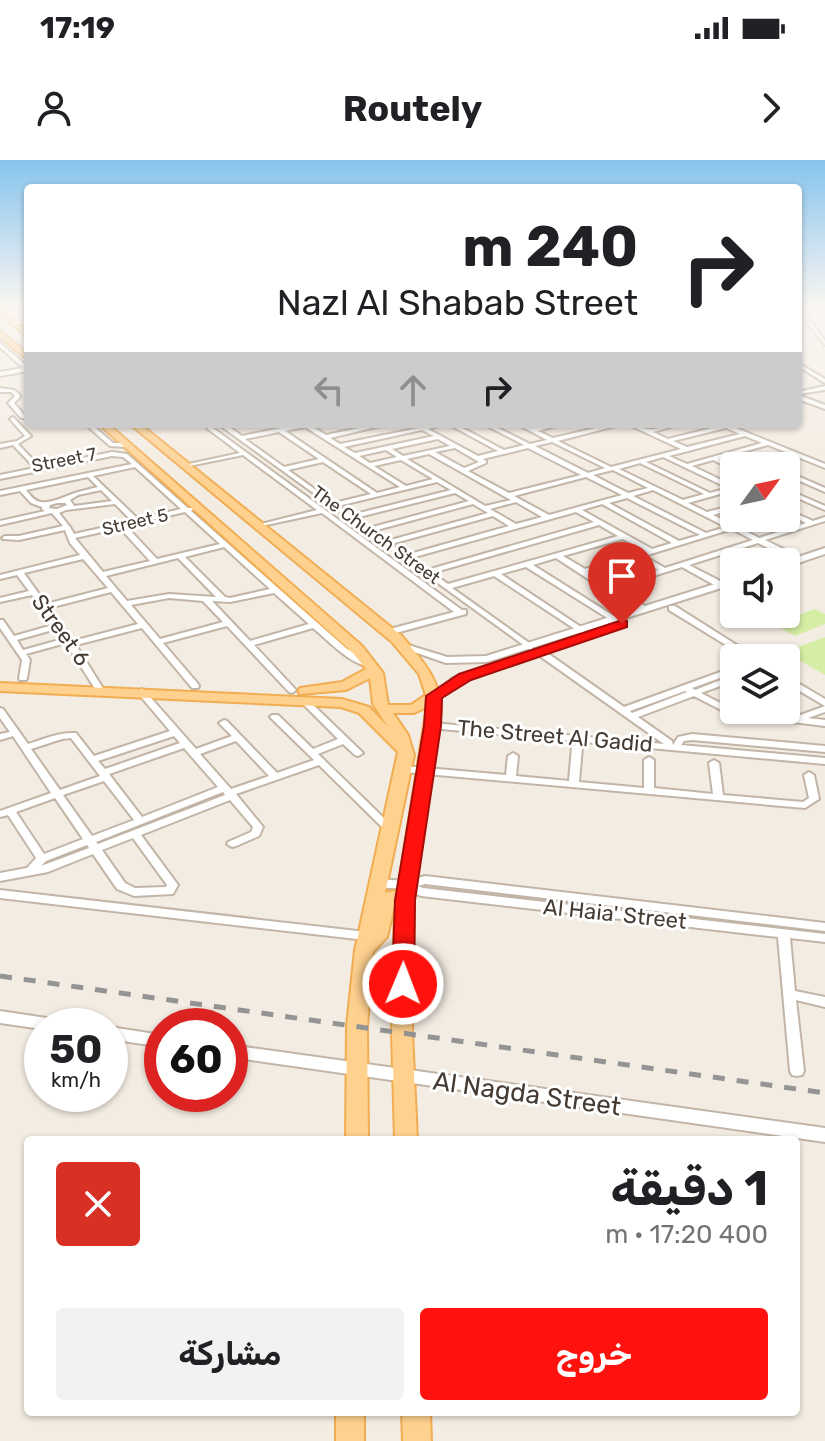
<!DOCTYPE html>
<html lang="ar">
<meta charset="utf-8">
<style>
body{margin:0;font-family:Rubik,"Noto Sans Arabic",sans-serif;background:#f2f2f2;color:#202124;direction:rtl;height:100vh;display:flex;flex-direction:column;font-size:30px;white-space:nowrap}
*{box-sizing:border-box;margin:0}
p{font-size:26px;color:#757577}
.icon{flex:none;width:44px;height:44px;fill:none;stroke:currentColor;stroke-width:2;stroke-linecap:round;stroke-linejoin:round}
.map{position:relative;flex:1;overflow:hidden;direction:ltr}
.panel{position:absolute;left:24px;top:976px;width:776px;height:280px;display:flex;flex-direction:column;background:#fff;border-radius:8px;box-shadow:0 2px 6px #0004;direction:rtl}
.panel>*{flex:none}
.hud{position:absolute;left:24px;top:24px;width:778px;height:244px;border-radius:8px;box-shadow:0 2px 6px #0004;direction:rtl;background:#fff;color:#202124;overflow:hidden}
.needle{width:52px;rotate:57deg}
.tools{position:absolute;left:720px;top:292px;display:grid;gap:16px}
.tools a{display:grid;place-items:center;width:80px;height:80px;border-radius:8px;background:#fff;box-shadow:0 2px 6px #0004;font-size:40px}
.speed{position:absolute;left:24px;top:848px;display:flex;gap:16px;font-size:40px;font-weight:700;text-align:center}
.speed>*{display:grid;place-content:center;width:104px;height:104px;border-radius:50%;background:#fff;box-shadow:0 2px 6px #0004;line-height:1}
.speed small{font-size:20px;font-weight:400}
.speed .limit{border:12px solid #d22;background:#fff;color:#111}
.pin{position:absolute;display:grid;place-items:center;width:68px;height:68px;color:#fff;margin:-82px -34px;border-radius:50% 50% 50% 0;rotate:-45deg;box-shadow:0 0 8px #0007}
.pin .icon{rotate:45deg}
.me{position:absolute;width:88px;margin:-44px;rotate:1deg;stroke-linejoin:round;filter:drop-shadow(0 0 6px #0008)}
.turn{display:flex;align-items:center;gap:28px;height:168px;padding:0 32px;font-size:36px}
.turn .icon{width:104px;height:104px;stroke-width:2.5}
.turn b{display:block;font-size:56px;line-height:68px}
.lanes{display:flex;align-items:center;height:76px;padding:0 32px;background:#0003;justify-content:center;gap:40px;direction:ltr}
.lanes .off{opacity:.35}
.round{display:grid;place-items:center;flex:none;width:84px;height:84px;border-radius:8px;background:#f2f2f2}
.headline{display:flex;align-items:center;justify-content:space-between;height:136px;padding:0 32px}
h1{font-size:48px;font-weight:700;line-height:60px}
.action{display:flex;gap:16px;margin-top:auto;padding:16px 32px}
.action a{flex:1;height:92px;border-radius:8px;background:#ff120d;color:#fff;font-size:32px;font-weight:700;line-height:92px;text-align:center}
.action a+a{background:#f2f2f2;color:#202124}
.status{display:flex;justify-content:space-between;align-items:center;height:56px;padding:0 40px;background:#fff;direction:ltr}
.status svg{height:22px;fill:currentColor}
header{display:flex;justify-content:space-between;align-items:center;height:104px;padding:0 32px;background:#fff;font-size:36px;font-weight:700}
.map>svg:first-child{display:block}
.green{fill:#d6eda5}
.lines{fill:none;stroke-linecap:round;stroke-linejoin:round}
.minor-casing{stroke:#c2b5a7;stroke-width:4}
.tertiary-casing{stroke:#c2b5a7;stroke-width:4}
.primary-casing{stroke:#f1ad52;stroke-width:4}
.minor{fill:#fff;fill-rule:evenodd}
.tertiary{fill:#fff;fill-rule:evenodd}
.primary{fill:#ffd18f;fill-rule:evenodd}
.rail{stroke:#949494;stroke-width:5;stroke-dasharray:12 12;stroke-linecap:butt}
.route{fill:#ff120d;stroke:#a60c08;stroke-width:2}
.labels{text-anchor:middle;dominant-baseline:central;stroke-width:6;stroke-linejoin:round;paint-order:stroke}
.far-street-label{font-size:18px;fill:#453b32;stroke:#fff}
.street-label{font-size:22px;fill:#453b32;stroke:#fff}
.near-street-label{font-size:26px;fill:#453b32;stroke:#fff}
</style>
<div class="status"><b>17:19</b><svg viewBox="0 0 49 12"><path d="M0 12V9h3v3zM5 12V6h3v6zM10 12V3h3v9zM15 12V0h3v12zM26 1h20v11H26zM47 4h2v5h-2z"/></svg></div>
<header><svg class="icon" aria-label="forward" viewBox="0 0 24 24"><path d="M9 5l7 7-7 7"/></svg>Routely<svg class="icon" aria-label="person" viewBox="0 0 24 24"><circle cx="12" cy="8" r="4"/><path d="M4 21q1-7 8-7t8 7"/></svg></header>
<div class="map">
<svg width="825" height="1281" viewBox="0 0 825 1281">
<rect width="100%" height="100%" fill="#f3ece2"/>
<g class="green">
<polygon points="815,449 825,454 825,464 795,476 773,464"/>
<polygon points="825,477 825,515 785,492"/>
</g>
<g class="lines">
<defs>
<g id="minor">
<polygon points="23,146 21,147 0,149 0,147"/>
<polygon points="798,148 825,149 825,151 802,150 825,181 825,185 798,151"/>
<polygon points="12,161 28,162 28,164 10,163"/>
<polygon points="0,183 28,207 28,211 0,216 0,212 23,208 0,187"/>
<polygon points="798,203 825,219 825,223 798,206"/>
<polygon points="825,226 825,230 798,234 798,232"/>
<polygon points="0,228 14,230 20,235 20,237 14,243 25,256 25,258 21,258 8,243 15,236 11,232 0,232"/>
<polygon points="13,257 31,276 18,284 37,304 37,306 33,306 13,285 0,288 0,284 17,281 25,276 10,259"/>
<polygon points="85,264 91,264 113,283 126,283 129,285 126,287 110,286"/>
<polygon points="211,264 217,264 213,268 462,450 466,450 466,454 392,474 386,474 386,470 454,452 322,353 257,367 257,365 317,350 243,295 184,307 184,305 240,293 208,269 207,268"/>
<path d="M218 264H225L242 276 301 264H312L310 265 326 275 378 264H389L330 278 340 284 419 268 421 265 446 264 428 269 478 296 498 291 448 264H455L504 290 524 285 483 264H490L530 284 547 280 517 264C524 264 530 268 536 268 545 267 554 264 563 264L538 271 553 278 613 264H623L558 281 611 307 681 289 627 264C636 264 639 268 647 269 656 271 670 264 681 264L653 272 668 279 720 266 718 264H726L825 304V308L768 285 742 292 772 306H764L736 294 719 299 735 306 734 310 713 300 692 306 734 326V330L688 343 707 352 734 345V349L713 355 733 365 755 358H765L738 367 759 378 806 363 786 353V349L813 361 825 357V361L765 380 802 398V402H796L758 383 689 405 724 423V427H718L682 407 615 428 648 448 649 450 645 452 605 430 556 398 533 405 617 458 618 460 614 462 526 407 501 414 584 469 585 471 581 473 494 416 452 428 532 485V489H529ZM305 267 400 327 377 333 285 271ZM726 268 740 274 687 287 673 281ZM422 270 434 276 355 293 344 287ZM279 272 319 299 284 307 245 279ZM745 276 762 283 687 304 669 296ZM438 279 450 286 403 296 392 289ZM552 282 605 308 588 313 535 286ZM455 288 479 302 464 308 435 292ZM528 288 581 315 509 333 468 311 486 303V301L483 299ZM386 290 397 297 370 303 359 296ZM429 294 511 340 485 346 407 299ZM663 297 728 328 710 333 646 302ZM401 300 433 319 406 326 374 306ZM323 302 371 334 334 343 288 310ZM640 303 704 334 683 340 619 309ZM613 310 648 328 628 333 593 315ZM586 317 622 335 549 355 514 336ZM437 322 451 330 351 355 338 346ZM653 330 726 367 706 373 633 336ZM455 333 469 341 369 368 355 358ZM627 338 700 375 679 381 609 343ZM516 342 542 357 516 364 490 349ZM473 344 488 353 387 381 373 371ZM602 344 672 383 652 389 582 350ZM576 352 594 362 427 410 411 398ZM493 356 509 366 406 395 391 384ZM599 365 618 376 448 424 432 413ZM732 369 753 380 665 408 644 396ZM623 379 645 391 585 409 563 396ZM638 398 658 410 610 425 590 412Z"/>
<path d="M112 292 127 294 188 348H192L193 349 191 351 347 489 372 503V507C350 505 330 482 313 468L254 485 296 530 292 533 289 532 227 466 163 483 198 524 199 526 198 528H192L142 468 76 485 104 530 103 532H97L66 483 26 494 30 500 27 518 26 520H20L19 518 22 500 0 468V460H3L14 476 53 465 32 435 0 442V438L29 431 17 415 0 419V415L80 395 70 383 65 370 19 380 3 379 2 378 5 376H19L63 366 52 353 0 365V361L45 351 42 349V347L31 343 20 331 0 335V331L132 304 123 297 112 296 0 319V315ZM135 307 181 349 138 359 93 316ZM88 317 98 327C91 329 85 330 78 332 67 335 52 344 41 342 34 341 30 335 26 330ZM101 330 112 341 74 346 70 340 78 335ZM57 343H65L67 345 57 349 49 348 50 345ZM115 344 132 361 74 374 70 367 59 353 66 350ZM185 352 220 384 157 399 126 366ZM120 368 150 401 103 412 75 378ZM224 387 270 429 230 438 225 437 185 397ZM178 398 216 437 169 434 127 441 106 416ZM83 399 108 428 46 444 24 413ZM111 432 138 464 73 481 49 448ZM274 433 309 464 250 481 212 441 230 442ZM169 438 203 441 223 462 160 479 131 445ZM56 469 63 479 23 490 17 480Z"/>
<polygon points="786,311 825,328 825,332 786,315"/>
<polygon points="786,329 825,346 825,350 786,333"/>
<polygon points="669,446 675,446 757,498 747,498 669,450"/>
<path d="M537 490H543L624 547 734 507V513L692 528 695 530 734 515V521L701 533 734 550 795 557 825 546V552L808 558 825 560V566L729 554 694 536 638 557 672 581 673 585 678 577 692 574 825 586V592L692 580 684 581 681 585 825 598V604L430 568 428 566 433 563 664 584 537 494ZM685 531 687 532 632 553 630 551Z"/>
<polygon points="786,516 825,539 825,546 786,523"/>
<path d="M141 529 144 530 196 589 232 576 219 563 224 560 227 561 277 613 314 600 272 559 270 557 272 555H278L313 589 338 579 300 541 301 539H307L363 593 358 596 355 595 343 584 318 594 393 667 392 669H384L319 605 236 634 263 667 259 676 236 686 232 687 227 684 228 682 251 672 253 667 230 640 141 675 178 725 173 734 134 736 117 729 93 694 48 712 0 721V713L27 708 36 698 8 655 0 657V651L51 633 13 576 0 580V574L10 572 0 558V548L3 549 28 584C44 579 59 572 76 573L94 596 170 571 137 532ZM174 576 180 583 105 609 98 601ZM71 578 100 616 60 630 31 589 62 579ZM236 581 269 616 231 629 200 594ZM184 588 218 627 142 657 109 614ZM104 621 134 660 92 676 63 635ZM223 632 225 635 98 684 96 682ZM55 638 83 679 44 694 16 652ZM133 678 167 725 166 727 135 728 125 723 102 690ZM87 685 89 688 41 706 46 701Z"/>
<polygon points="577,584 582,587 579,622 644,628 644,600 649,597 654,600 654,628 713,634 709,603 714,600 719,603 723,635 803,642 809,638 804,615 809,612 814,615 819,639 805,648 404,612 399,609 404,606 506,615 508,596 513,593 518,596 516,616 569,621 572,587"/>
<polygon points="425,716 825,763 825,771 425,724 418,726 423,728 825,774 825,782 790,778 795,831 825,837 825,847 796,840 804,911 802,915 797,916 792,915 790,911 778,777 421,736 405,729 377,727 373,726 372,723 373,720 377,719 407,721"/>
<polygon points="0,730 366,772 370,773 372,776 370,779 366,780 0,738"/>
</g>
<g id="tertiary">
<polygon points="798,235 825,245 825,249 798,239"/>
<polygon points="825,388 825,394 786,407 786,402 783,402"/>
<polygon points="734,418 734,424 487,502 446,503 400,487 405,484 447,497 486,496"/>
<polygon points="537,490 542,493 541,495 461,522 438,538 430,538 429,536 453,518"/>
<polygon points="0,851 60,860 65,862 68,866 42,866 42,869 0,863"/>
<polygon points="110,867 162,875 162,887 110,879"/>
<polygon points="230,885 825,968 825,982 230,897"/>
</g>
<g id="primary">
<polygon points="0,150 28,171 28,177 0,155"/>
<polygon points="0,171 28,194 28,200 0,177"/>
<path d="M99 264H108L362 486 383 513 388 545H411L426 535 419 514 392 482 130 264H140L402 476C421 500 441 519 441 551L414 740 412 872 417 980H395L392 872 395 742 387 777 373 792 367 866 368 980H346L347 866 355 790 398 592 359 553 341 547 0 531V523L342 539 369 547 388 567 373 544 370 518 346 530 300 534 298 531 300 528 342 522 366 509 352 492ZM427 547 398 730 385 733 414 595 408 575 393 553H414Z"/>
<rect x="336" y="1252" width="28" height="29"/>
<polygon points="402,1252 430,1252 431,1281 403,1281"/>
</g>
</defs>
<use href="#minor" class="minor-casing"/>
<use href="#tertiary" class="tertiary-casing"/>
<use href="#primary" class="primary-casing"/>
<use href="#minor" class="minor"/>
<use href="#tertiary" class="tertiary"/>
<use href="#primary" class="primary"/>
<polyline class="rail" points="0,816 825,933"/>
</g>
<linearGradient id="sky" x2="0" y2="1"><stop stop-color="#87c4ee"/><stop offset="0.45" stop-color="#faf6f2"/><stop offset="1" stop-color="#faf6f2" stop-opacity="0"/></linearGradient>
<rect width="825" height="325" fill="url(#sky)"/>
<polygon class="route" points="622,460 627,461 627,467 471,520 442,538 441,566 415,740 414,824 411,830 403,832 396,830 392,824 395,740 424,566 426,536 459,514"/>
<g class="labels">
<g class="far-street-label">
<text transform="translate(64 300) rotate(-11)">Street 7</text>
<text transform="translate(135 362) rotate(-13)">Street 5</text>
<text transform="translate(376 375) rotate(36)">The Church Street</text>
</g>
<g class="street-label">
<text transform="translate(61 470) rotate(54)">Street 6</text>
<text transform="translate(555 576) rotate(5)">The Street Al Gadid</text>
<text transform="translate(615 754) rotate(6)">Al Haia' Street</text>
</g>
<g class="near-street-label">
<text transform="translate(527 934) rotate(8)">Al Nagda Street</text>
</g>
</g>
</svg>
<div class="tools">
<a><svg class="needle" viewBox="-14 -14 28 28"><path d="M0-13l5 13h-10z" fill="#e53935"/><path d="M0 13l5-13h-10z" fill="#757577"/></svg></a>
<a><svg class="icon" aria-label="sound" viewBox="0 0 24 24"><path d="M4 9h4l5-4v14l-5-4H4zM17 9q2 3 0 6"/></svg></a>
<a><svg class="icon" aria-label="layers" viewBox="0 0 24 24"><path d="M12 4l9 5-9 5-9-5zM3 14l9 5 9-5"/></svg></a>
</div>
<div class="speed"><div>50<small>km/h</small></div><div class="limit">60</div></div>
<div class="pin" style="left:622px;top:464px;background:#d93025"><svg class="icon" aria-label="arrive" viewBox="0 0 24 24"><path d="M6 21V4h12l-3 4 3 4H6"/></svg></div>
<svg class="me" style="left:403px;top:824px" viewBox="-20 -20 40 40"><circle r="17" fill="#ff120d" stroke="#fff" stroke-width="3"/><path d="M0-11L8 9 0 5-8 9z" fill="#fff"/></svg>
<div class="hud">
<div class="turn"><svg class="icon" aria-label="right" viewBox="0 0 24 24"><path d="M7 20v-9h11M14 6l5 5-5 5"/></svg><div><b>240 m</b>Nazl Al Shabab Street</div></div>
<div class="lanes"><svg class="icon off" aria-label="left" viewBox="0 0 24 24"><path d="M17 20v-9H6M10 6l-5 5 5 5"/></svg><svg class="icon off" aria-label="ahead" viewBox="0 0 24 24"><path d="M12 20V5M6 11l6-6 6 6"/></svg><svg class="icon" aria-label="right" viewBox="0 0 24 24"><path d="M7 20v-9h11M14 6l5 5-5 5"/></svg></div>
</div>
<section class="panel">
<div class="headline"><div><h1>1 دقيقة</h1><p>400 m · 17:20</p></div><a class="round" style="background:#d93025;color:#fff"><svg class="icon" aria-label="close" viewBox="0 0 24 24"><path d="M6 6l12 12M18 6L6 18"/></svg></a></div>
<div class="action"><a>خروج</a><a>مشاركة</a></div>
</section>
</div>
